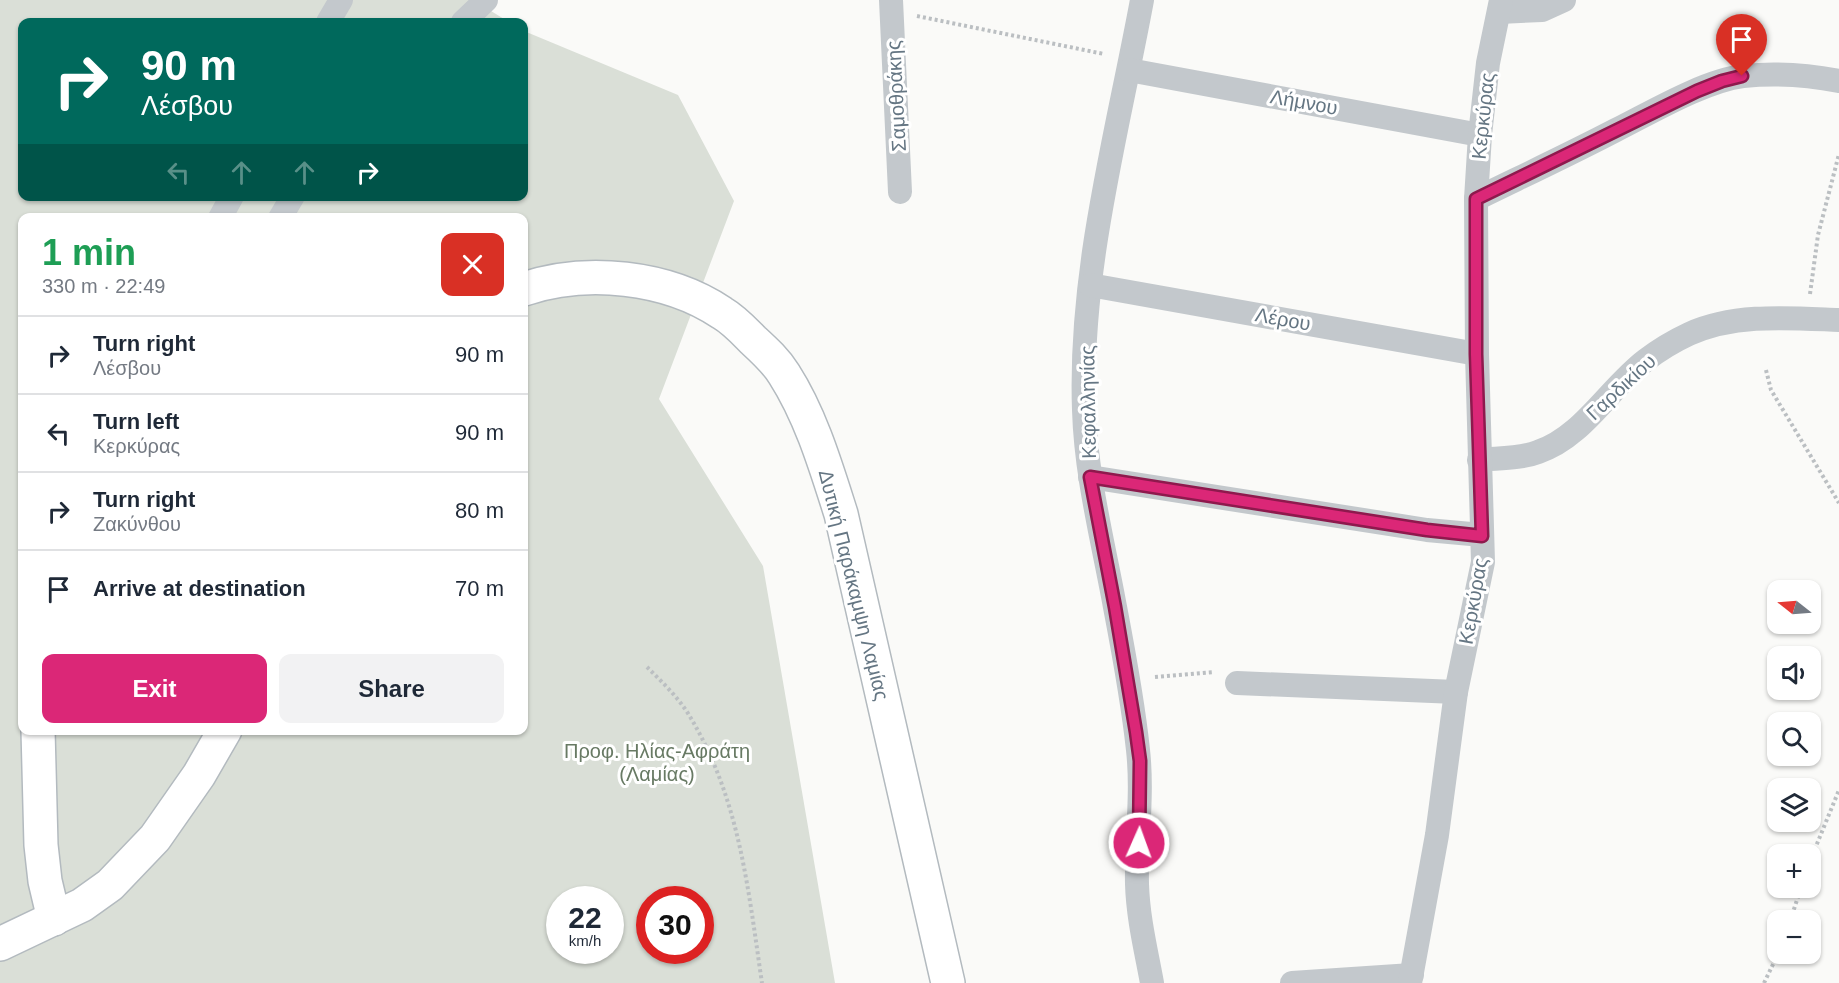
<!DOCTYPE html>
<meta charset="utf-8">
<style>
body{margin:0;font-family:Arial,sans-serif;background:#f2f2f3;color:#1f2937;height:100vh;display:flex;flex-direction:column;font-size:22px;white-space:nowrap}
*{box-sizing:border-box;margin:0}
p{font-size:20px;color:#747a83}
.icon{flex:none;width:33px;height:33px;fill:none;stroke:currentColor;stroke-width:2;stroke-linecap:round;stroke-linejoin:round}
.map{position:relative;flex:1;overflow:hidden}
.drawer{position:absolute;left:18px;top:213px;width:510px;height:522px;display:flex;flex-direction:column;background:#fff;border-radius:12px;box-shadow:0 2px 4px #0004}
.drawer>*{flex:none}
.top-card{position:absolute;left:18px;top:18px;width:510px;height:183px;border-radius:12px;box-shadow:0 2px 4px #0004;background:#00695c;color:#fff;overflow:hidden}
.needle{width:39px;rotate:287deg}
.tools{position:absolute;left:1767px;top:580px;display:grid;gap:12px}
.tools a{display:grid;place-items:center;width:54px;height:54px;border-radius:12px;background:#fff;box-shadow:0 2px 4px #0004;font-size:30px}
.speed{position:absolute;left:546px;top:886px;display:flex;gap:12px;font-size:30px;font-weight:700;text-align:center}
.speed>*{display:grid;place-content:center;width:78px;height:78px;border-radius:50%;background:#fff;box-shadow:0 2px 4px #0004;line-height:1}
.speed small{font-size:15px;font-weight:400}
.speed .limit{border:9px solid #d22;background:#fff;color:#111}
.pin{position:absolute;display:grid;place-items:center;width:51px;height:51px;color:#fff;margin:-62px -26px;border-radius:50% 50% 50% 0;rotate:-45deg;box-shadow:0 0 6px #0007}
.pin .icon{rotate:45deg}
.me{position:absolute;width:66px;margin:-33px;rotate:2deg;stroke-linejoin:round;filter:drop-shadow(0 0 4px #0008)}
.turn{display:flex;align-items:center;gap:21px;height:126px;padding:0 24px;font-size:27px}
.turn .icon{width:78px;height:78px;stroke-width:2.5}
.turn b{display:block;font-size:42px;line-height:51px}
.lanes{display:flex;align-items:center;height:57px;padding:0 24px;background:#0003;justify-content:center;gap:30px;direction:ltr}
.lanes .off{opacity:.35}
.round{display:grid;place-items:center;flex:none;width:63px;height:63px;border-radius:12px;background:#f2f2f3}
.summary{display:flex;align-items:center;justify-content:space-between;height:102px;padding:0 24px}
h1{font-size:36px;font-weight:800;line-height:45px;color:#1e9e55}
.cta{display:flex;gap:12px;margin-top:auto;padding:12px 24px}
.cta a{flex:1;height:69px;border-radius:12px;background:#db2777;color:#fff;font-size:24px;font-weight:800;line-height:69px;text-align:center}
.cta a+a{background:#f2f2f3;color:#1f2937}
ul{padding:0;list-style:none}
li{display:flex;align-items:center;gap:18px;height:78px;padding:0 24px;border-top:2px solid #e0e1e3}
li div{flex:1}
li b{display:block;font-size:22px}
li em{font-style:normal}
.map>svg:first-child{display:block}
.green{fill:#dadfd7;fill-rule:evenodd}
.lines{fill:none;stroke-linecap:round;stroke-linejoin:round}
.secondary-casing{stroke:#b3babf;stroke-width:36}
.path{stroke:#bbbfc2;stroke-width:4;stroke-dasharray:3 3;stroke-linecap:butt}
.street{stroke:#c3c8cc;stroke-width:24}
.secondary{stroke:#fff;stroke-width:33}
.route-casing{stroke:#8e194d;stroke-width:15}
.route{stroke:#db2777;stroke-width:10}
.labels{text-anchor:middle;dominant-baseline:central;stroke-width:6;stroke-linejoin:round;paint-order:stroke}
.street-label{font-size:20px;fill:#657683;stroke:#fff}
.park-label{font-size:20px;fill:#687a64;stroke:#fff}
</style>
<div class="map">
<svg width="1839" height="983" viewBox="0 0 1839 983">
<rect width="100%" height="100%" fill="#fafaf8"/>
<path class="green" d="M0 0H473L509 22H22V196H524V31L678 95 734 201 659 399 763 566 835 983H0ZM22 218H524V730H22ZM560 900H610V951H560ZM650 900H700V951H650Z"/>
<g class="lines">
<defs>
<g id="secondary">
<path d="M524 289C586 268 667 276 722 313 734 320 744 331 753 340 765 351 776 361 784 374 811 416 826 467 841 514L948 983"/>
<polyline points="38,730 41,845 45,881 54,919"/>
<polyline points="0,944 82,905 110,885 155,838 199,775 225,730"/>
</g>
</defs>
<use href="#secondary" class="secondary-casing"/>
<g class="path">
<polyline points="917,16 1104,54"/>
<polyline points="1810,294 1818,235 1839,154"/>
<polyline points="1766,370 1771,390 1839,503"/>
<path d="M647 667C662 682 678 697 689 715 740 799 748 889 762 983"/>
<polyline points="1155,677 1214,672"/>
<polyline points="1810,861 1839,790"/>
<polyline points="1790,921 1801,888"/>
<polyline points="1764,983 1778,954"/>
</g>
<g class="street">
<polyline points="891,0 900,192"/>
<path d="M1142 0C1117 135 1079 271 1084 410 1086 477 1103 541 1115 607 1124 654 1133 702 1138 750 1143 795 1136 840 1137 884 1138 918 1146 950 1152 983"/>
<polyline points="1499,12 1542,10 1564,0"/>
<polyline points="328,22 341,0"/>
<polyline points="463,22 486,0"/>
<polyline points="1129,70 1480,135"/>
<path d="M1476 199C1523 176 1570 154 1616 130 1652 112 1704 81 1743 76 1773 73 1809 75 1839 81"/>
<polyline points="220,218 232,196"/>
<polyline points="280,218 293,196"/>
<polyline points="1090,285 1477,354"/>
<path d="M1479 460C1498 458 1520 459 1538 452 1583 437 1609 388 1646 360 1659 350 1674 341 1689 334 1735 313 1790 318 1839 320"/>
<polyline points="1090,477 1427,530 1482,535"/>
<polyline points="1237,683 1456,692"/>
<polyline points="1292,983 1412,975"/>
<polyline points="1410,983 1437,835 1456,692 1483,562 1477,354 1476,199 1480,135 1488,63 1501,0"/>
</g>
<use href="#secondary" class="secondary"/>
</g>
<g class="lines">
<defs>
<polyline id="route" points="1139,843 1140,761 1136,732 1115,607 1090,477 1427,530 1482,536 1476,354 1476,199 1697,91 1722,81 1742,76"/>
</defs>
<use href="#route" class="route-casing"/>
<use href="#route" class="route"/>
</g>
<g class="labels">
<g class="street-label">
<text transform="translate(896 96) rotate(-93)">Σαμοθράκης</text>
<text transform="translate(1304 102) rotate(10)">Λήμνου</text>
<text transform="translate(1483 116) rotate(-84)">Κερκύρας</text>
<text transform="translate(1283 319) rotate(10)">Λέρου</text>
<text transform="translate(1621 387) rotate(-43)">Γαρδικίου</text>
<text transform="translate(1088 402) rotate(-91)">Κεφαλληνίας</text>
<text transform="translate(854 585) rotate(76)">Δυτική Παράκαμψη Λαμίας</text>
<text transform="translate(1473 601) rotate(-80)">Κερκύρας</text>
</g>
<g class="park-label">
<text x="657" y="751">Προφ. Ηλίας-Αφράτη<tspan x="657" dy="23">(Λαμίας)</tspan></text>
</g>
</g>
</svg>
<div class="tools">
<a><svg class="needle" viewBox="-14 -14 28 28"><path d="M0-13l5 13h-10z" fill="#e53935"/><path d="M0 13l5-13h-10z" fill="#747a83"/></svg></a>
<a><svg class="icon" aria-label="sound" viewBox="0 0 24 24"><path d="M4 9h4l5-4v14l-5-4H4zM17 9q2 3 0 6"/></svg></a>
<a><svg class="icon" aria-label="search" viewBox="0 0 24 24"><circle cx="10" cy="10" r="6"/><path d="M15 15l6 6"/></svg></a>
<a><svg class="icon" aria-label="layers" viewBox="0 0 24 24"><path d="M12 4l9 5-9 5-9-5zM3 14l9 5 9-5"/></svg></a>
<a>+</a>
<a>−</a>
</div>
<div class="speed"><div>22<small>km/h</small></div><div class="limit">30</div></div>
<div class="pin" style="left:1742px;top:76px;background:#d93025"><svg class="icon" aria-label="arrive" viewBox="0 0 24 24"><path d="M6 21V4h12l-3 4 3 4H6"/></svg></div>
<svg class="me" style="left:1139px;top:843px" viewBox="-20 -20 40 40"><circle r="17" fill="#db2777" stroke="#fff" stroke-width="3"/><path d="M0-11L8 9 0 5-8 9z" fill="#fff"/></svg>
<div class="top-card">
<div class="turn"><svg class="icon" aria-label="right" viewBox="0 0 24 24"><path d="M7 20v-9h11M14 6l5 5-5 5"/></svg><div><b>90 m</b>Λέσβου</div></div>
<div class="lanes"><svg class="icon off" aria-label="left" viewBox="0 0 24 24"><path d="M17 20v-9H6M10 6l-5 5 5 5"/></svg><svg class="icon off" aria-label="ahead" viewBox="0 0 24 24"><path d="M12 20V5M6 11l6-6 6 6"/></svg><svg class="icon off" aria-label="ahead" viewBox="0 0 24 24"><path d="M12 20V5M6 11l6-6 6 6"/></svg><svg class="icon" aria-label="right" viewBox="0 0 24 24"><path d="M7 20v-9h11M14 6l5 5-5 5"/></svg></div>
</div>
<section class="drawer">
<div class="summary"><div><h1>1 min</h1><p>330 m · 22:49</p></div><a class="round" style="background:#d93025;color:#fff"><svg class="icon" aria-label="close" viewBox="0 0 24 24"><path d="M6 6l12 12M18 6L6 18"/></svg></a></div>
<ul>
<li><svg class="icon" aria-label="right" viewBox="0 0 24 24"><path d="M7 20v-9h11M14 6l5 5-5 5"/></svg><div><b>Turn right</b><p>Λέσβου</p></div><em>90 m</em></li>
<li><svg class="icon" aria-label="left" viewBox="0 0 24 24"><path d="M17 20v-9H6M10 6l-5 5 5 5"/></svg><div><b>Turn left</b><p>Κερκύρας</p></div><em>90 m</em></li>
<li><svg class="icon" aria-label="right" viewBox="0 0 24 24"><path d="M7 20v-9h11M14 6l5 5-5 5"/></svg><div><b>Turn right</b><p>Ζακύνθου</p></div><em>80 m</em></li>
<li><svg class="icon" aria-label="arrive" viewBox="0 0 24 24"><path d="M6 21V4h12l-3 4 3 4H6"/></svg><div><b>Arrive at destination</b></div><em>70 m</em></li>
</ul>
<div class="cta"><a>Exit</a><a>Share</a></div>
</section>
</div>
